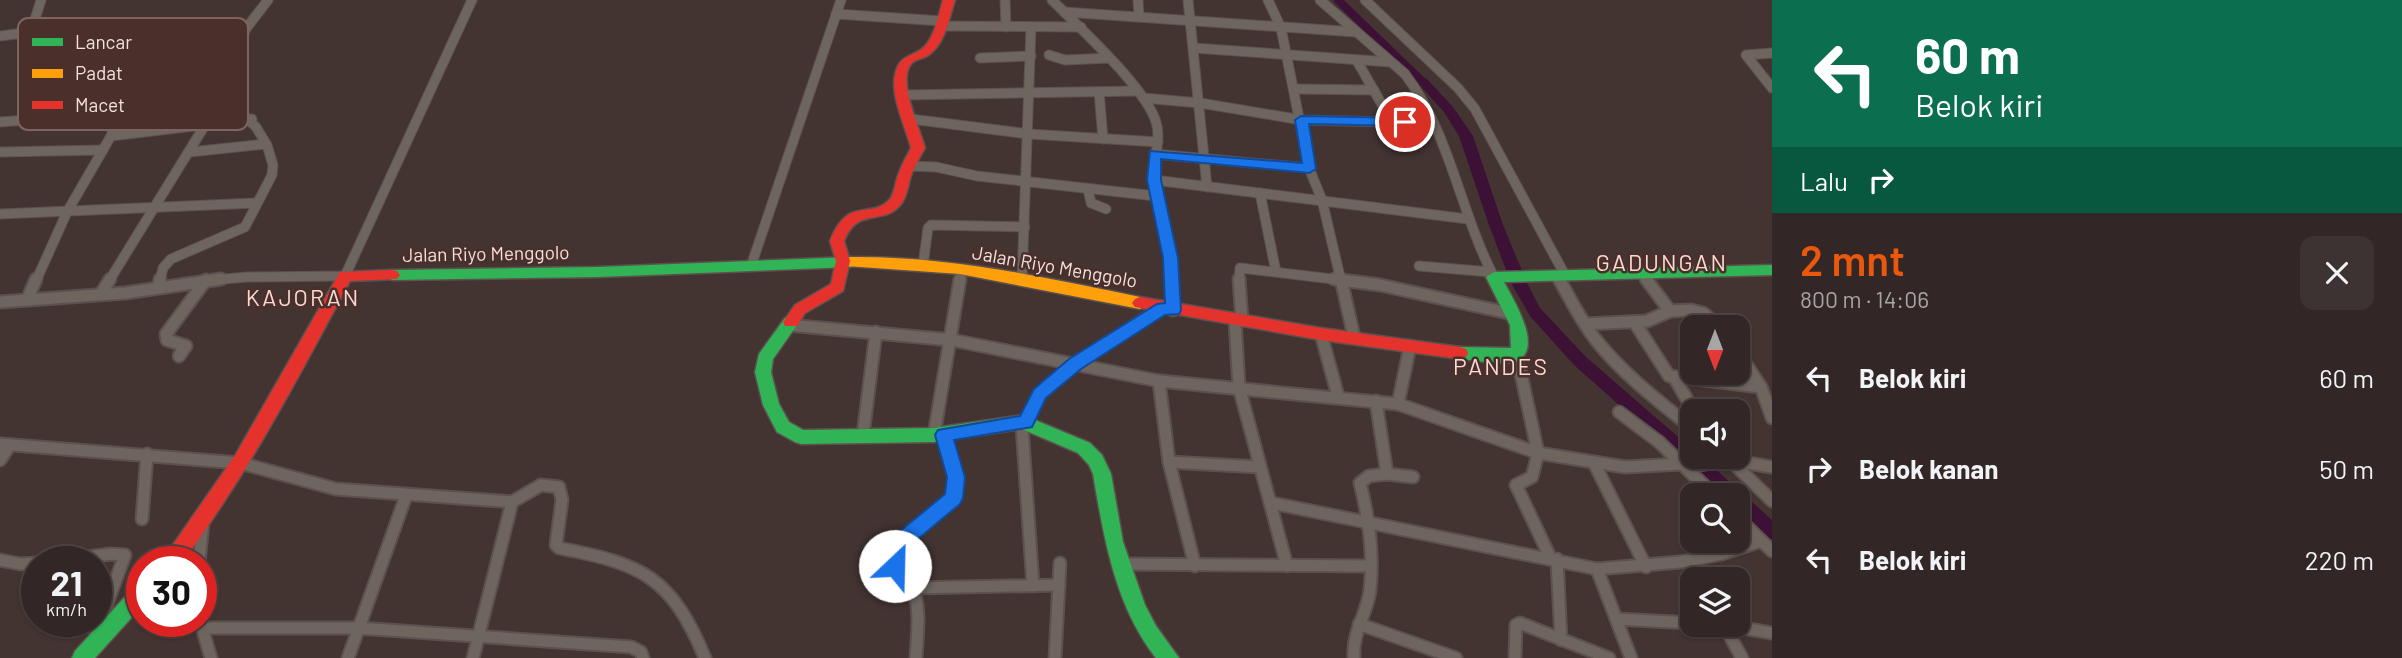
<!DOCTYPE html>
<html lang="id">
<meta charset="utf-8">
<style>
body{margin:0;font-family:Barlow,sans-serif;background:#3d3332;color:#f1f3f6;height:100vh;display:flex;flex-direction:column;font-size:26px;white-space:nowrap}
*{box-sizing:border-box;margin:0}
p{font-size:23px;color:#a8a5a7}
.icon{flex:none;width:38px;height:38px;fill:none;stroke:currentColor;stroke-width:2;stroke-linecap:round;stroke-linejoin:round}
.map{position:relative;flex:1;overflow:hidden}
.details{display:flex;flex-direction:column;background:#322726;width:630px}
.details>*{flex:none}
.top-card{background:#0b6e4f;color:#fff;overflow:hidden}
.needle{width:46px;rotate:180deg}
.tools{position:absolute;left:1680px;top:315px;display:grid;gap:14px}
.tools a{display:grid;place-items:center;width:70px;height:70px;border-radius:14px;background:#322726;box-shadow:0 2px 5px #0004,0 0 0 2px #4d4443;font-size:35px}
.speed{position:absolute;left:21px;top:546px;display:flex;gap:14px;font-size:35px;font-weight:700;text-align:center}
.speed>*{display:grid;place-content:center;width:91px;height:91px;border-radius:50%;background:#322726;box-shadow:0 2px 5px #0004,0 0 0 2px #4d4443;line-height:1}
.speed small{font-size:18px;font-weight:400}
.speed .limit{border:10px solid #d22;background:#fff;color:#111}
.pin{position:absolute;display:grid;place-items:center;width:60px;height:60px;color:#fff;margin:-30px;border:4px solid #fff;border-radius:50%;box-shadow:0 2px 7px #0007}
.me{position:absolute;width:77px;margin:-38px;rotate:24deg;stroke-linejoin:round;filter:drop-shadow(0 0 5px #0008)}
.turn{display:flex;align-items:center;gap:24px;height:147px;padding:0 28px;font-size:32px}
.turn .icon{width:91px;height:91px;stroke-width:2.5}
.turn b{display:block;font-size:49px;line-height:60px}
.then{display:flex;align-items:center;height:66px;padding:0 28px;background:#0003;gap:14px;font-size:26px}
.round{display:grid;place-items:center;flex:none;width:74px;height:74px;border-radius:14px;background:#3d3332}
.overview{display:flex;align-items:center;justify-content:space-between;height:119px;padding:0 28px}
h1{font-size:42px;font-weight:600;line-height:52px;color:#ea580c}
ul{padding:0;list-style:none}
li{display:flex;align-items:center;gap:21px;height:91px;padding:0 28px}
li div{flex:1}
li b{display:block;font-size:26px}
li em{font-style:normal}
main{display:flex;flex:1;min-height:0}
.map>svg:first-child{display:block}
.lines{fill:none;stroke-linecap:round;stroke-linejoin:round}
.canal{stroke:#3d1036;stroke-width:8}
.river{fill:#3d1036;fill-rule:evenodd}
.street-far1-casing{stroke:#5d514f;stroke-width:11}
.street-casing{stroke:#5d514f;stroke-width:15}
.fast-casing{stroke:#5d514f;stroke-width:3}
.slow-casing{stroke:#5d514f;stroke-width:3}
.jam-casing{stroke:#5d514f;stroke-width:3}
.street-far1{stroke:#6e655f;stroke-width:9}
.street{stroke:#6e655f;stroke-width:11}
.fast{fill:#30b455;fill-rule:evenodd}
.slow{fill:#ff9f0a;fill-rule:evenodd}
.jam{fill:#e5322d;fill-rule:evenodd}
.route{fill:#1a73e8;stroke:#114b97;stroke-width:2}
.labels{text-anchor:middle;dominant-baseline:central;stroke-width:5;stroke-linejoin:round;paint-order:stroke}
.street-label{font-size:19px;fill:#f3e1de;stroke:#4a2f2b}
.quarter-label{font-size:23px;letter-spacing:2px;fill:#fbd9d3;stroke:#4a2f2b}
.key{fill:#4a2f2b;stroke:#7d6461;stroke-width:2}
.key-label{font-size:19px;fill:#f3e1de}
</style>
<main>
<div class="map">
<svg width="1772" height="658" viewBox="0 0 1772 658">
<rect width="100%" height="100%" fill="#433432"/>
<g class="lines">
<polyline class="canal" points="1338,0 1423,82"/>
<polygon class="river" points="1423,78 1427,79 1453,107 1473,136 1503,225 1527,283 1540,308 1586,357 1692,449 1692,457 1702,457 1772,520 1772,540 1765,538 1738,511 1738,495 1721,495 1574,365 1530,316 1511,283 1489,225 1459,136 1444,112 1417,82"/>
<defs>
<g id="street-far1">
<polyline points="1005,0 1006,27"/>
<path d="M1052 0C1079 27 1146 88 1156 122 1162 139 1152 163 1154 181 1157 215 1169 247 1171 281"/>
<polyline points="1138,0 1139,17"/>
<polyline points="1188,0 1207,187"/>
<polyline points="1268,0 1281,28 1309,168 1322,200 1341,281"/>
<path d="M1320 0 1405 74C1450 133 1460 212 1494 277"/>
<polyline points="1365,0 1458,88 1475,109 1565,275"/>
<polyline points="1064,12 1356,32"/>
<polyline points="836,14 942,21"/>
<polyline points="940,26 1081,27"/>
<polyline points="0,36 31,32"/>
<polyline points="1194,48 1390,62"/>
<polyline points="1772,53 1746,55 1772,88"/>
<polyline points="1049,55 1065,60 1110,58"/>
<polyline points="980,58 1031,56"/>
<polyline points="1357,61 1392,122"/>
<polyline points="1294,89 1374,90"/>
<polyline points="1099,92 1103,139"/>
<polyline points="903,95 1136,91"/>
<polyline points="1143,98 1200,103 1302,120 1433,123"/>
<polyline points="911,119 1029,134 1158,142"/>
<polyline points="20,121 24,118 31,32 41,0"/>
<polyline points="0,122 119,113 111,136 67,212 36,281"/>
<polyline points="111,136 252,119"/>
<polyline points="0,152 103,150"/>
<polyline points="190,152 266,144"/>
<polyline points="1154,154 1309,168"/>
<polyline points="909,166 936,167 977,176 1156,196"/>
<polyline points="1154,180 1468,219"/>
<polyline points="1088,189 1091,203 1106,209"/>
<polyline points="1260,193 1276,272"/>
<polyline points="0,214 257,203"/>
<polyline points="923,265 928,228 931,225 1025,227"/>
<polyline points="751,266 841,0"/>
<polyline points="1419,266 1491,272"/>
<polyline points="1641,273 1647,281"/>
<polyline points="1557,276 1560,281"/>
<polyline points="1022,279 1031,27"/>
<polyline points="109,281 205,125"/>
<polyline points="160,281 163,268 171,259 245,227 272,175 273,165 267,145 256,127 234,106 232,98 236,64 245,30 268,0"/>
<polyline points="202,281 247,277 345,276 472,0"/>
<polyline points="960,281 962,270"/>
<polyline points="1239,281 1240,268 1349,281"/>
</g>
<g id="street">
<polyline points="1171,279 1173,310"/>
<polyline points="1239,279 1242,321"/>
<polyline points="1334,279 1380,285 1513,314"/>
<polyline points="1341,279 1354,337"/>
<path d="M1559 279C1571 300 1581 321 1596 340 1623 374 1658 401 1692 428"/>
<polyline points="1646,279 1670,311"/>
<polyline points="158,287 160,279"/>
<polyline points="101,294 110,279"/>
<polyline points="28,298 36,279"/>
<polyline points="0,302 125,293 221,279"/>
<polyline points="1235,320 1239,387 1287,566"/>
<polyline points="1635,323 1669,376 1761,387"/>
<polyline points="1585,324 1647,321 1670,311 1691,310 1703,313 1720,327"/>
<polyline points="788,325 952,340 1159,381 1398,404 1538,453 1625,467 1681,464"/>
<polyline points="1321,334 1338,396"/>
<polyline points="1738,352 1761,387 1772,418"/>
<polyline points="1517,355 1538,453 1532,477 1516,485 1550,557"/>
<polyline points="179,356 186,346 167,340 166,334 206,280"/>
<polyline points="1674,377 1692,408"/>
<polyline points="1159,381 1169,462 1195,566"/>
<polyline points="1398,404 1410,346"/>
<polyline points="1619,412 1659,442 1714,495"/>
<polyline points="863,435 876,332"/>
<polyline points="934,435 960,279"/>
<polyline points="0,444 240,463 336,489 512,502 473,658"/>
<polyline points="0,460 10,445"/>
<polyline points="1730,460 1772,467"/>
<polyline points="1169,462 1260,467"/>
<polyline points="1594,463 1646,567"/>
<polyline points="1686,467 1730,460 1772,501"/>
<polyline points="1387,474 1413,477"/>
<path d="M512 502 541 485 559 487 562 500 556 545 559 548C642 564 671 576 705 658"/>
<polyline points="1272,503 1597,569 1680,562 1721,554 1761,541"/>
<polyline points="1738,518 1772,551"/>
<polyline points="142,519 147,454"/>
<polyline points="1557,559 1561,640"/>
<polyline points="0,560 21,564 37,563"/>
<polyline points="48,562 111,554 125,555 95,636"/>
<polyline points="199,562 203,523"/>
<polyline points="1121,564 1369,566"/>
<polyline points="1597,569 1631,658"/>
<polyline points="1033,586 1022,426 1040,394 1075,364 1162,308"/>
<polyline points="913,588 1059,585"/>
<polyline points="1616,619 1692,623"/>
<polyline points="201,624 211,658"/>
<polyline points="1359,624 1456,658"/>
<polyline points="1724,625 1742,658"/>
<polyline points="1725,625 1772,633"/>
<polyline points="202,628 358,628 631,647 641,652 643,658"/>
<polyline points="348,658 406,496"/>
<path d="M916 658C917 636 922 606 911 585 906 575 896 569 893 557L900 543 954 498 956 477 944 435"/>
<polyline points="1055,658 1060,563"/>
<path d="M1354 658C1352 631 1367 615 1370 590 1374 554 1369 518 1360 483L1369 476 1387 474 1376 401"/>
<polyline points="1515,658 1516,625 1520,623 1609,658"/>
</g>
<g id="fast">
<polygon points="851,257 858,262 851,267 598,277 392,280 384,275 392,270 598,267"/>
<path d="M1772 265V275L1504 282C1513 299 1545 350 1516 361 1504 366 1474 360 1460 359L1454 357 1452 353 1454 349 1460 347 1511 348 1510 325 1486 277 1494 272Z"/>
<path d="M791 316 799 322 773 359 771 372 779 404 789 422 803 430 934 428 1023 415 1090 443 1102 455 1111 474 1123 542 1145 605 1156 626 1179 658H1156C1115 606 1104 538 1093 474L1089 465 1078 453 1022 429 934 442 801 444 795 442 777 432 763 405 755 372 759 354 785 318Z"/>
<polygon points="142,583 142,606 95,658 72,658 75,651 135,586"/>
</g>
<path id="slow" d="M851 257C949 256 1044 277 1140 297L1148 303 1140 309 960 274 846 266 844 262 846 258Z"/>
<g id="jam">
<path d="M943 0H955C949 18 946 41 930 54 925 59 916 58 911 64 897 81 920 129 925 148 920 156 916 164 912 173 908 183 908 195 901 204 883 227 859 205 844 241L850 261 843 291 805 313 797 326H785L783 322 795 305 831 284 836 261 830 241C849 194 870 221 890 199 895 193 895 181 899 173 902 164 907 156 911 148 905 124 885 87 899 64 905 55 914 55 922 49 935 38 938 16 943 0Z"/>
<path d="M392 270 397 271 400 275 397 279 350 281C298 378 248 474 182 562H161L236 454 340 272Z"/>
<polygon points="1140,297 1321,328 1460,347 1466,349 1468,353 1466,357 1460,359 1321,340 1135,307 1132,303 1135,299"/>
</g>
</defs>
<use href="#street-far1" class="street-far1-casing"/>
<use href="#street" class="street-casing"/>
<use href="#fast" class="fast-casing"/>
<use href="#slow" class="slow-casing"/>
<use href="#jam" class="jam-casing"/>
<use href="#street-far1" class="street-far1"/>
<use href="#street" class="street"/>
<use href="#fast" class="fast"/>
<use href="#slow" class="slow"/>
<use href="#jam" class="jam"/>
</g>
<polygon class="route" points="1301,116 1405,118 1412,122 1405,126 1309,124 1316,169 1309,173 1161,159 1161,180 1178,258 1181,310 1179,314 1165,315 1081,369 1046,398 1032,427 954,440 965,477 963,498 960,504 906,549 902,572 895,574 888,572 884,557 893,537 945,494 947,477 935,435 938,430 1020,416 1034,389 1069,359 1157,304 1165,303 1163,258 1147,180 1150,151 1302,163 1295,120"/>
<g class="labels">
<g class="street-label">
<text transform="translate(486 253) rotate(-1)">Jalan Riyo Menggolo</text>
<text transform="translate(1055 266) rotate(10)">Jalan Riyo Menggolo</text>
</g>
<g class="quarter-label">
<text x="1662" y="262">GADUNGAN</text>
<text x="303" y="297">KAJORAN</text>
<text x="1501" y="366">PANDES</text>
</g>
</g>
<rect x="18" y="18" width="230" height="112" rx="10" class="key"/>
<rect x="32" y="38" width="31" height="8" fill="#30b455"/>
<rect x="32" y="69" width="31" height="9" fill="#ff9f0a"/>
<rect x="32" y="101" width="31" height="8" fill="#e5322d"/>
<g class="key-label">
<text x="75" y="49">Lancar</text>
<text x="75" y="80">Padat</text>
<text x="75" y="112">Macet</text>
</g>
</svg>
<div class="tools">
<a><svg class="needle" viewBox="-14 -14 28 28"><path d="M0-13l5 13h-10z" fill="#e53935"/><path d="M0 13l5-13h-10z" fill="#a8a5a7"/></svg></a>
<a><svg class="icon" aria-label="sound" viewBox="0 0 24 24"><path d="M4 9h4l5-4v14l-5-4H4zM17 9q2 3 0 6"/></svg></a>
<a><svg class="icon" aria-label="search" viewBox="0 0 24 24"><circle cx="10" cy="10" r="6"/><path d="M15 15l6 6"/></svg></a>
<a><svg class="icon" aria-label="layers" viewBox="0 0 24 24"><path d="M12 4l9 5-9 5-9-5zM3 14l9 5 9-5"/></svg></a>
</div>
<div class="speed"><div>21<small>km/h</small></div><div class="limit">30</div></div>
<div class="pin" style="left:1405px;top:122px;background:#d93025"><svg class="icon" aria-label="arrive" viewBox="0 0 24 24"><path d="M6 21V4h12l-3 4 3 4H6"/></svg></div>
<svg class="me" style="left:895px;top:566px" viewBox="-20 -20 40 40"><circle r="19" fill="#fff"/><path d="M0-13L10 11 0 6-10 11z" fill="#1a73e8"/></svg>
</div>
<section class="details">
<div class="top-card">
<div class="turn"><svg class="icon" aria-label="left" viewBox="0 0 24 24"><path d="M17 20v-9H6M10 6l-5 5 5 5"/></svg><div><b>60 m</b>Belok kiri</div></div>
<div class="then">Lalu<svg class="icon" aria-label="right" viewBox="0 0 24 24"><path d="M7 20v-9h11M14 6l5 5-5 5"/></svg></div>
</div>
<div class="overview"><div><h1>2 mnt</h1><p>800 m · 14:06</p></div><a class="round"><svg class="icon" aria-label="close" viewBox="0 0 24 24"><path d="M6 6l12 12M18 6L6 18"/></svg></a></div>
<ul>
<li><svg class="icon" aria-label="left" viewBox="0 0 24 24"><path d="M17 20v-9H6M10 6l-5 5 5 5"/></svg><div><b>Belok kiri</b></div><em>60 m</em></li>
<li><svg class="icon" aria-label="right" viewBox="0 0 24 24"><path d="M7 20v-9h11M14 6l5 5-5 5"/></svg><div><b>Belok kanan</b></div><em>50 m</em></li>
<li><svg class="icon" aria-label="left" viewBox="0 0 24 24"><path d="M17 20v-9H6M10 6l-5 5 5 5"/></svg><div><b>Belok kiri</b></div><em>220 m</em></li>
</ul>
</section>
</main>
